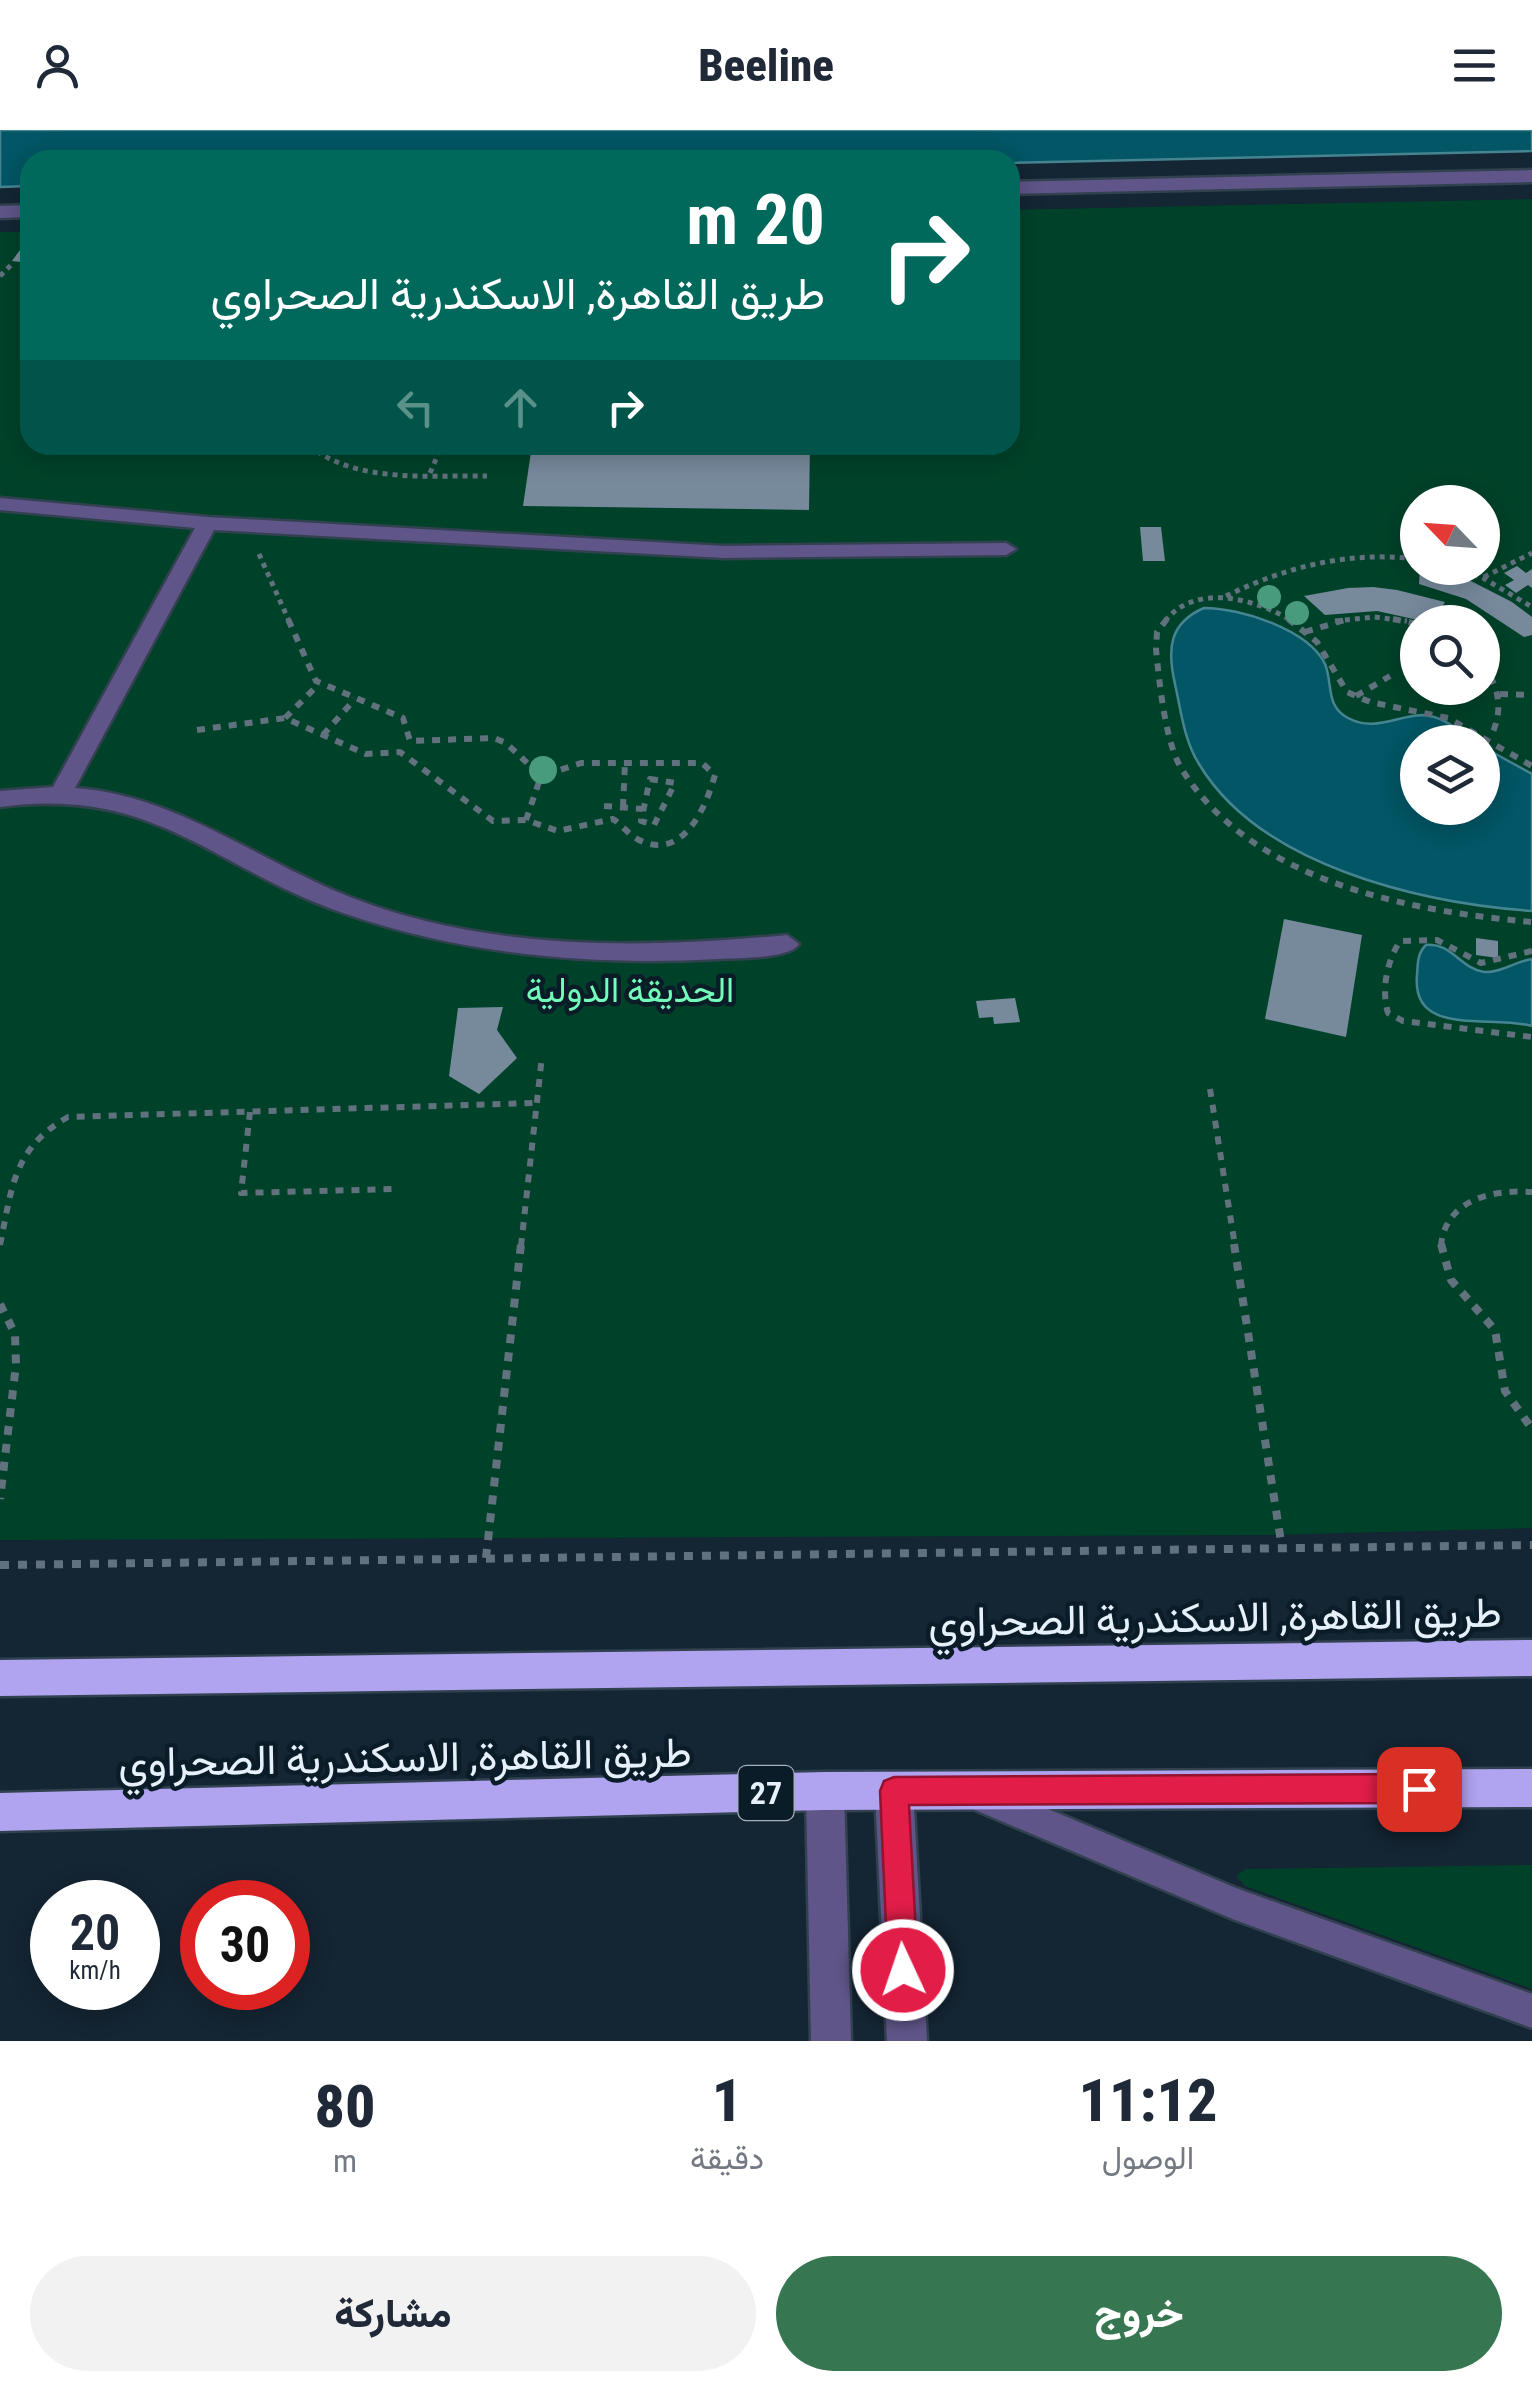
<!DOCTYPE html>
<html lang="ar">
<meta charset="utf-8">
<style>
body{margin:0;font-family:"Roboto Condensed",Vazirmatn,sans-serif;background:#f2f2f3;color:#1f2937;direction:rtl;height:100vh;display:flex;flex-direction:column;font-size:38px;white-space:nowrap}
*{box-sizing:border-box;margin:0}
p{font-size:32px;color:#747a83}
.icon{flex:none;width:55px;height:55px;fill:none;stroke:currentColor;stroke-width:2;stroke-linecap:round;stroke-linejoin:round}
.map{position:relative;height:1911px;overflow:hidden;direction:ltr}
.sheet{display:flex;flex-direction:column;background:#fff;flex:1}
.sheet>*{flex:none}
.hud{position:absolute;left:20px;top:20px;width:1000px;height:305px;border-radius:30px;box-shadow:0 5px 25px #0003;direction:rtl;background:#00695c;color:#fff;overflow:hidden}
.needle{width:65px;rotate:295deg}
.fabs{position:absolute;left:1400px;top:355px;display:grid;gap:20px}
.fabs a{display:grid;place-items:center;width:100px;height:100px;border-radius:50%;background:#fff;box-shadow:0 5px 25px #0003;font-size:50px}
.speed{position:absolute;left:30px;top:1750px;display:flex;gap:20px;font-size:50px;font-weight:700;text-align:center}
.speed>*{display:grid;place-content:center;width:130px;height:130px;border-radius:50%;background:#fff;box-shadow:0 5px 25px #0003;line-height:1}
.speed small{font-size:25px;font-weight:400}
.speed .limit{border:15px solid #d22;background:#fff;color:#111}
.pin{position:absolute;display:grid;place-items:center;width:85px;height:85px;color:#fff;margin:-42px;border-radius:20px;box-shadow:0 5px 15px #0006}
.me{position:absolute;width:110px;margin:-55px;rotate:357deg;stroke-linejoin:round;filter:drop-shadow(0 0 8px #0008)}
.turn{display:flex;align-items:center;gap:35px;height:210px;padding:0 30px;font-size:45px}
.turn .icon{width:130px;height:130px;stroke-width:2.5}
.turn b{display:block;font-size:70px;line-height:85px}
.lanes{display:flex;align-items:center;height:95px;padding:0 30px;background:#0003;justify-content:center;gap:50px;direction:ltr}
.lanes .off{opacity:.35}
.eta{display:flex;justify-content:space-evenly;align-items:center;height:170px;text-align:center}
.eta b{font-size:60px;font-weight:800;line-height:70px}
.button{display:flex;gap:20px;margin-top:auto;padding:20px 30px}
.button a{flex:1;height:115px;border-radius:60px;background:#367752;color:#fff;font-size:40px;font-weight:800;line-height:115px;text-align:center}
.button a+a{background:#f2f2f3;color:#1f2937}
header{display:flex;justify-content:space-between;align-items:center;height:130px;padding:0 30px;background:#fff;font-size:45px;font-weight:800}
.map>svg:first-child{display:block}
.green{fill:#004229;fill-rule:evenodd}
.water{fill:#025665;stroke:#468492;stroke-width:2.5}
.building{fill:#778a9c}
.lines{fill:none;stroke-linecap:round;stroke-linejoin:round}
.lane-casing{stroke:#31414f;stroke-width:5}
.street-casing{stroke:#31414f;stroke-width:5}
.highway-casing{stroke:#31414f;stroke-width:5}
.path-far2{stroke:#62717e;stroke-width:5;stroke-dasharray:5 5;stroke-linecap:butt}
.path-far1{stroke:#62717e;stroke-width:6;stroke-dasharray:8 8;stroke-linecap:butt}
.path{stroke:#62717e;stroke-width:8;stroke-dasharray:9 9;stroke-linecap:butt}
.lane{fill:#5f5588;fill-rule:evenodd}
.street{fill:#5f5588;fill-rule:evenodd}
.highway{fill:#b0a3ef;fill-rule:evenodd}
.tree{fill:#499b7d}
.route{fill:#e11d48;stroke:#92132f;stroke-width:2.5}
.labels{text-anchor:middle;dominant-baseline:central;stroke-width:9;stroke-linejoin:round;paint-order:stroke}
.shield{fill:#0b1c29;stroke:#a4b0bb;stroke-width:2.5}
.shield-label{font-size:32px;font-weight:bold;fill:#e5f0fa}
.park-label{font-size:35px;fill:#74fcba;stroke:#0b1c29}
.near-street-label{font-size:42px;fill:#e5f0fa;stroke:#0b1c29}
</style>
<header><svg class="icon" aria-label="menu" viewBox="0 0 24 24"><path d="M4 6h16M4 12h16M4 18h16"/></svg>Beeline<svg class="icon" aria-label="person" viewBox="0 0 24 24"><circle cx="12" cy="8" r="4"/><path d="M4 21q1-7 8-7t8 7"/></svg></header>
<div class="map">
<svg width="1532" height="1911" viewBox="0 0 1532 1911">
<rect width="100%" height="100%" fill="#142533"/>
<g class="green">
<path d="M1532 69V1398L1267 1405 0 1410V102H30V315H1010V80ZM1418 372H1482V438H1418ZM1418 492H1482V558H1418ZM1418 612H1482V678H1418Z"/>
<polygon points="1532,1735 1532,1859 1245,1756 1236,1746 1246,1739"/>
</g>
<g class="water">
<polygon points="0,0 1532,0 1532,21 1010,33 1010,30 30,30 30,56 0,57"/>
<path d="M1204 478C1240 478 1308 499 1325 534 1333 553 1325 576 1348 588 1374 602 1396 586 1422 585 1442 585 1461 602 1476 612H1418V678H1482L1483 617 1532 644V781C1421 773 1260 736 1199 634 1184 610 1181 581 1175 554 1167 519 1169 493 1204 478Z"/>
<path d="M1426 815C1451 812 1461 839 1484 842 1501 843 1516 831 1532 829V896C1491 884 1411 908 1417 845 1418 833 1417 824 1426 815Z"/>
</g>
<g class="building">
<polygon points="30,106 30,133 12,131"/>
<polygon points="532,315 810,315 809,380 523,376"/>
<polygon points="1140,397 1161,397 1165,431 1143,431"/>
<polygon points="1517,436 1526,443 1532,439 1532,458 1528,455 1516,463 1505,455 1514,450 1504,443"/>
<polygon points="1420,438 1469,450 1512,472 1532,487 1532,505 1524,507 1466,469 1419,454"/>
<polygon points="1373,457 1397,460 1445,472 1433,492 1427,492 1377,481 1325,485 1304,466 1348,458"/>
<polygon points="1284,789 1362,805 1346,907 1265,889"/>
<polygon points="1476,808 1498,811 1498,828 1476,825"/>
<polygon points="1015,868 1020,892 994,894 993,887 979,888 976,871"/>
<polygon points="503,877 497,900 517,928 479,964 449,946 458,878"/>
</g>
<g class="lines">
<defs>
<g id="lane">
<path d="M0 368 208 387 724 416 1006 413 1016 419 1006 425 724 428 214 400 75 658C176 665 258 731 350 767 486 821 643 819 787 805L799 814C790 829 737 828 719 829 592 836 464 825 343 783 211 737 155 656 0 677V661L53 657 195 398 0 380Z"/>
<polygon points="979,1650 1236,1758 1532,1864 1532,1898 1235,1790 968,1677 963,1666 968,1655"/>
</g>
<g id="street">
<polygon points="1532,40 1532,52 1010,64 1010,52"/>
<polygon points="30,75 30,87 0,88 0,76"/>
<polygon points="825,1642 838,1648 844,1661 851,1911 811,1911 806,1661 812,1648"/>
<polygon points="894,1642 907,1648 913,1661 927,1911 887,1911 875,1661 881,1648"/>
</g>
<g id="highway">
<polygon points="1532,1510 1532,1546 0,1566 0,1530"/>
<polygon points="1532,1639 1532,1677 825,1680 0,1701 0,1663 825,1642"/>
</g>
</defs>
<use href="#lane" class="lane-casing"/>
<use href="#street" class="street-casing"/>
<use href="#highway" class="highway-casing"/>
<g class="path-far2">
<polyline points="0,146 12,134"/>
<path d="M309 315C355 354 430 345 487 346"/>
<polyline points="430,343 442,315"/>
<polyline points="259,424 289,491"/>
<polyline points="1454,438 1483,448 1532,477"/>
<polyline points="1484,447 1532,423"/>
<path d="M1226 466C1288 436 1349 421 1418 429"/>
<path d="M1165 491C1196 452 1256 469 1292 491"/>
<polyline points="1335,491 1374,487 1407,491"/>
</g>
<g class="path-far1">
<path d="M1167 489 1157 502 1156 519C1159 550 1165 611 1181 638 1251 752 1409 781 1532 792"/>
<polyline points="1288,489 1317,512 1347,562 1370,572 1448,588 1532,636"/>
<polyline points="1393,489 1418,494"/>
<polyline points="1305,502 1348,489"/>
<path d="M1482 533C1499 557 1504 579 1491 606"/>
<polyline points="1500,564 1532,565"/>
<polyline points="1356,566 1390,546"/>
<polyline points="285,588 319,554"/>
<path d="M197 600 285 588 366 624 400 622 493 691 526 690 558 701 613 689C622 695 629 705 639 710 683 732 706 677 715 645L702 633H581L541 646 506 613 494 608 410 611 403 588 316 551 288 489"/>
<polyline points="323,605 355,569"/>
<polyline points="532,638 559,637"/>
<polygon points="650,649 675,653 654,695 641,691"/>
<polyline points="604,676 643,679"/>
<polyline points="623,677 625,633"/>
<polyline points="526,690 541,646"/>
<path d="M1532 821 1481 833 1437 810 1400 811C1387 831 1381 860 1388 883L1403 891 1532 907"/>
<polyline points="1210,959 1235,1116"/>
<polyline points="250,982 241,1063 395,1059"/>
<path d="M0 1115C12 1058 13 1018 68 987L535 973"/>
<polyline points="521,1116 542,926"/>
<path d="M1441 1116C1445 1070 1492 1059 1532 1062"/>
</g>
<g class="path">
<polyline points="1234,1114 1282,1418"/>
<polyline points="1441,1114 1451,1150 1495,1200 1505,1261 1532,1299"/>
<polyline points="0,1174 15,1204 16,1235 0,1369"/>
<polyline points="486,1428 521,1114"/>
<polyline points="0,1435 1532,1415"/>
</g>
<use href="#lane" class="lane"/>
<use href="#street" class="street"/>
<use href="#highway" class="highway"/>
</g>
<g class="tree">
<circle cx="1269" cy="467" r="12"/>
<circle cx="1297" cy="483" r="12"/>
<circle cx="543" cy="640" r="14"/>
</g>
<polygon class="route" points="1419,1644 1429,1649 1433,1659 1429,1669 1419,1673 909,1675 918,1840 914,1850 903,1855 892,1850 888,1840 880,1661 884,1651 894,1647"/>
<g class="labels">
<rect class="shield" x="738.5" y="1636" width="55" height="54" rx="8"/>
<g class="shield-label">
<text x="766" y="1663">27</text>
</g>
<g class="park-label">
<text x="630" y="860">الحديقة الدولية</text>
</g>
<g class="near-street-label">
<text transform="translate(1215 1487) rotate(-1)">طريق القاهرة, الاسكندرية الصحراوي</text>
<text transform="translate(405 1627) rotate(-1)">طريق القاهرة, الاسكندرية الصحراوي</text>
</g>
</g>
</svg>
<div class="fabs">
<a><svg class="needle" viewBox="-14 -14 28 28"><path d="M0-13l5 13h-10z" fill="#e53935"/><path d="M0 13l5-13h-10z" fill="#747a83"/></svg></a>
<a><svg class="icon" aria-label="search" viewBox="0 0 24 24"><circle cx="10" cy="10" r="6"/><path d="M15 15l6 6"/></svg></a>
<a><svg class="icon" aria-label="layers" viewBox="0 0 24 24"><path d="M12 4l9 5-9 5-9-5zM3 14l9 5 9-5"/></svg></a>
</div>
<div class="speed"><div>20<small>km/h</small></div><div class="limit">30</div></div>
<div class="pin" style="left:1419px;top:1659px;background:#d93025"><svg class="icon" aria-label="arrive" viewBox="0 0 24 24"><path d="M6 21V4h12l-3 4 3 4H6"/></svg></div>
<svg class="me" style="left:903px;top:1840px" viewBox="-20 -20 40 40"><circle r="17" fill="#e11d48" stroke="#fff" stroke-width="3"/><path d="M0-11L8 9 0 5-8 9z" fill="#fff"/></svg>
<div class="hud">
<div class="turn"><svg class="icon" aria-label="right" viewBox="0 0 24 24"><path d="M7 20v-9h11M14 6l5 5-5 5"/></svg><div><b>20 m</b>طريق القاهرة, الاسكندرية الصحراوي</div></div>
<div class="lanes"><svg class="icon off" aria-label="left" viewBox="0 0 24 24"><path d="M17 20v-9H6M10 6l-5 5 5 5"/></svg><svg class="icon off" aria-label="ahead" viewBox="0 0 24 24"><path d="M12 20V5M6 11l6-6 6 6"/></svg><svg class="icon" aria-label="right" viewBox="0 0 24 24"><path d="M7 20v-9h11M14 6l5 5-5 5"/></svg></div>
</div>
</div>
<section class="sheet">
<div class="eta">
<div><b>11:12</b><p>الوصول</p></div>
<div><b>1</b><p>دقيقة</p></div>
<div><b>80</b><p>m</p></div>
</div>
<div class="button"><a>خروج</a><a>مشاركة</a></div>
</section>
